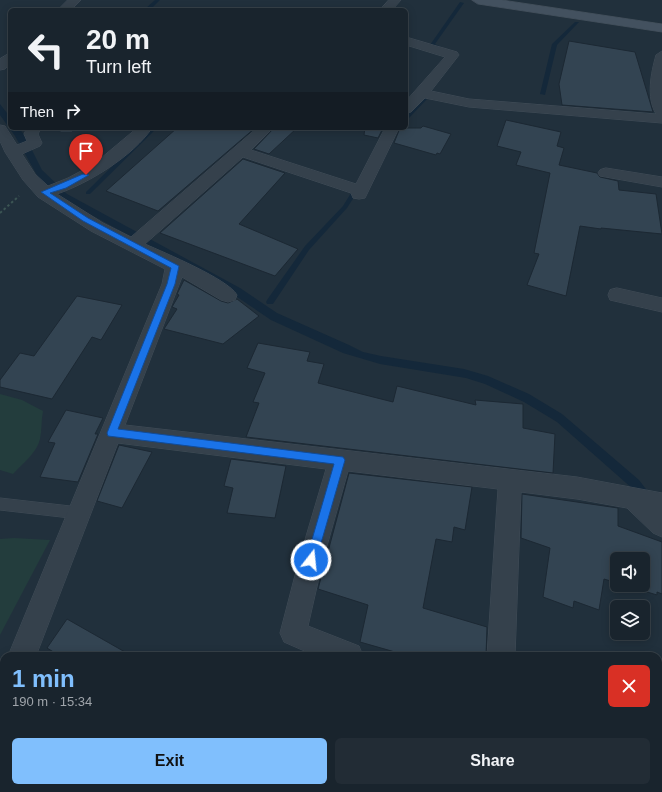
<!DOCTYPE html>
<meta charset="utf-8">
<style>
body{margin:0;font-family:Arial,sans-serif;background:#222c35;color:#f1f3f6;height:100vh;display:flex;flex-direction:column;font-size:15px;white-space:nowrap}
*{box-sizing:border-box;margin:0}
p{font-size:13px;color:#9fa4aa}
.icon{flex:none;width:22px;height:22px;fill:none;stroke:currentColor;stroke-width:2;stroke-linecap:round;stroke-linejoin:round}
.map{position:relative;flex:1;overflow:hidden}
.details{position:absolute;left:0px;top:652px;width:662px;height:140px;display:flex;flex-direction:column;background:#19242d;border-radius:12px 12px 0 0;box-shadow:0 2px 10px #0003,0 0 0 1px #374149}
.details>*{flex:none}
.hud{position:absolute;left:8px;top:8px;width:400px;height:122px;border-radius:6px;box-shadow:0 2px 10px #0003,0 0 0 1px #374149;background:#19242d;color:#f1f3f6;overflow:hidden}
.controls{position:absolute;left:610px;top:552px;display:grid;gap:8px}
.controls a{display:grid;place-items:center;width:40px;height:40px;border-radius:6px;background:#19242d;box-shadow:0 2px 10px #0003,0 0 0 1px #374149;font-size:20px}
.pin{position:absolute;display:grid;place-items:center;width:34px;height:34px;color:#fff;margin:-41px -17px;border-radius:50% 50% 50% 0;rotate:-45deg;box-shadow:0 0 4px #0007}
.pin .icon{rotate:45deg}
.me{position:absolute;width:44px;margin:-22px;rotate:16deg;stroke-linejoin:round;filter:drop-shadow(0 0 3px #0008)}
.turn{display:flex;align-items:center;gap:14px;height:84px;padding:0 12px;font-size:18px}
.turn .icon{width:52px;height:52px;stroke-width:2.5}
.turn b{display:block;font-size:28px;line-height:34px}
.then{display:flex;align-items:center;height:38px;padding:0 12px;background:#0003;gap:8px;font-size:15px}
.round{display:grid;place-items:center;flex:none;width:42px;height:42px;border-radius:6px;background:#222c35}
.headline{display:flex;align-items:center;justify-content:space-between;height:68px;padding:0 12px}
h1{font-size:24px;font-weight:800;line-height:30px;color:#80bffd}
.cta{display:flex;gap:8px;margin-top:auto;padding:8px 12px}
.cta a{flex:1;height:46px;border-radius:6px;background:#80bffd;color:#111;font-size:16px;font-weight:800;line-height:46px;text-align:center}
.cta a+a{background:#222c35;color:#f1f3f6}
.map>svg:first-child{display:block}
.green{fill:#233d3d}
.water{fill:#14283a}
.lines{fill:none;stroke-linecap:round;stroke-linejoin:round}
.stream{fill:#14283a;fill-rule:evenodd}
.building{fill:#334452;stroke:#1c2833}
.lane-casing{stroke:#414d58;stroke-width:1}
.street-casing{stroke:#414d58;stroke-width:1}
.secondary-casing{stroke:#414d58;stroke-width:1}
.path{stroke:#3c5554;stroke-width:2;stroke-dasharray:2.5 2.5;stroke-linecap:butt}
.lane{fill:#35414c;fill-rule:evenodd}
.street{fill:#35414c;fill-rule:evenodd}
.secondary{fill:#43515f;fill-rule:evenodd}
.route{fill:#1a73e8;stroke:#114b97}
</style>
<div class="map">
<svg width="662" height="792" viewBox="0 0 662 792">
<rect width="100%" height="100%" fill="#21303c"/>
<g class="green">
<path d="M0 394 22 400 43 411C41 421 42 430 40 439 37 453 22 464 13 474L0 470Z"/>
<polygon points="14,538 50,540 0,635 0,539"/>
</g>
<g class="water">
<polygon points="575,22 579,22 557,45 545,95 540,94 552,44"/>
<polygon points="0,104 10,117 10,128 19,128 25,136 42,170 67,194 240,288 277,313 349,345 363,352 381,356 464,369 488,376 529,394 562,414 639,480 662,510 634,490 557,422 524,402 485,384 466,378 380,364 343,353 271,320 218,284 55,195 38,177 15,136 0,115"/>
</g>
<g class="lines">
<g class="stream">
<polygon points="155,0 160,0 150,10 146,10 146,8"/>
<polygon points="460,2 464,3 435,44 443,48 441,49 430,46 430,45"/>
<polygon points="424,96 429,97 408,119 406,120 406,115"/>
<polygon points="151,128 157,128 90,194 86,194 86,192"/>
<polygon points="353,192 356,194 347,208 309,250 273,304 267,304 266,302 267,300 305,246 343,206 351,193"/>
</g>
</g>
<g class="building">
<polygon points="569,41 635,52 653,112 562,105 559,84"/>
<polygon points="506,120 561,132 557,146 564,148 559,165 597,173 600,177 618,181 619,190 656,194 662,234 601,228 601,229 580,226 566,296 527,285 539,254 534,253 550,173 516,165 521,152 497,146"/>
<polygon points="423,126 451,134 440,154 437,153 436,155 394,143 400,128 421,128"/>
<polygon points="177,128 255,128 158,211 106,191"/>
<polygon points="274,128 297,128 269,154 254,149"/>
<polygon points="365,128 383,128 378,138 364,135"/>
<polygon points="243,159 285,173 239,224 298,249 275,276 160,233"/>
<polygon points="184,280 221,301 228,303 237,299 259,316 223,344 164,329 177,309 172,307 179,295 177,294"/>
<polygon points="77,296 122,305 101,340 92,337 52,399 0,387 0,380 20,353 34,356"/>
<polygon points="258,343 310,352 307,361 324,364 318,383 393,402 397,386 476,405 475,400 523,404 523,428 555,434 553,473 246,437 259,403 253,402 265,373 247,368"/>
<polygon points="66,410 103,418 95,434 98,434 78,482 40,477 55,443 48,442"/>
<polygon points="119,445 152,452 122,508 97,501"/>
<polygon points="231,459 286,466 275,518 227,513 233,488 224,486"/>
<polygon points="349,473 472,487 465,530 454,527 452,542 436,539 423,608 487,627 486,656 409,656 360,642 368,605 318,589"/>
<polygon points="522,494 618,508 618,526 662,542 662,594 657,592 657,595 624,585 643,585 643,559 617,559 617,583 604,579 599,610 574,601 573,608 543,597 550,548 521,538"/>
<polygon points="67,619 132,656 60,656 47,648"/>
</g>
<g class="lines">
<defs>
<polygon id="lane" points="0,498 79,507 83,509 85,513 83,517 79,519 0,510"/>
<g id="street">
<polygon points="68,0 81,0 71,10 58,10"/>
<polygon points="389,0 401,0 392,10 380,10"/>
<path d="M406 37 457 52 459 55 431 91 469 99 656 114C646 97 651 73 656 55L662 51V123L469 107 425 98 411 112 406 113V101L445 57 406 45Z"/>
<polygon points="10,53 10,64 5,69 0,70 0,59"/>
<path d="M0 125 5 126 17 145 27 141 24 134 27 128H41L38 134 42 143 40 146 22 154 35 174 48 186 68 178 94 164 137 128H152C133 156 89 183 57 194L103 223 131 237 257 128H273L251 150 356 184 385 128H399L365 198 359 199 353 198 351 193 243 157 145 244C165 253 228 279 237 295L235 300 228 302 221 300 182 277 125 425 577 477 662 493V537L653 533 627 508 577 499 521 492 515 656H487L498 489 348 471 323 560 308 626 359 646 363 656H316L284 642 280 633 299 560 326 469 118 443 36 656H8L162 284 165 269 91 231 38 197 23 180 5 152 0 141Z"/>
<polygon points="59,128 74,128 72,131 61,131"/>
<polygon points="606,168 662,177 662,187 600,176 598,173 600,170"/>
<polygon points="617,288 662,298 662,312 610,300 608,295 610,290"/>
<polygon points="4,687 4,724 0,725 0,688"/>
<polygon points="658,750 662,751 662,781 658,780"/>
</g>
<polygon id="secondary" points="472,0 502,0 662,24 662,32 478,4"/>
</defs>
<use href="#lane" class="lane-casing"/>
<use href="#street" class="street-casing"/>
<use href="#secondary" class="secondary-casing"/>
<polyline class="path" points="0,213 19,196"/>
<use href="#lane" class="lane"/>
<use href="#street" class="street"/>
<use href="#secondary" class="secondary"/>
</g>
<polygon class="route" points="83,174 89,175 66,188 50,193 88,218 179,266 175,284 118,429 343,457 345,460 315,564 311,565 307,564 306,560 334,464 108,436 107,433 167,284 171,268 83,221 41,192"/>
</svg>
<div class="controls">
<a><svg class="icon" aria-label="sound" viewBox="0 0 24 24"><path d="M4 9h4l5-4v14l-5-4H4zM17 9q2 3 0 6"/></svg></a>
<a><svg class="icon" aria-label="layers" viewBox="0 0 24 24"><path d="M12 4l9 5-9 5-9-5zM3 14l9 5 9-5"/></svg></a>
</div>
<div class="pin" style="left:86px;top:175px;background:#d93025"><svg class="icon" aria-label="arrive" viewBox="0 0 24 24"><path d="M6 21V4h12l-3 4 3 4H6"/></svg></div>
<svg class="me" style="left:311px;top:560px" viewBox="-20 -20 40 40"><circle r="17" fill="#1a73e8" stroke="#fff" stroke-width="3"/><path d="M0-11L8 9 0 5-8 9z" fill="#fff"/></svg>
<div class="hud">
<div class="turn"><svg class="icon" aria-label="left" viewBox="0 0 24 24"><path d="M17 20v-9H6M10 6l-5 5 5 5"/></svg><div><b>20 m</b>Turn left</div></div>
<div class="then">Then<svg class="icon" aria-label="right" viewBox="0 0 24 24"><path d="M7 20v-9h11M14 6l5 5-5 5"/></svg></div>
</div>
<section class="details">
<div class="headline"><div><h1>1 min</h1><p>190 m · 15:34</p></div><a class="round" style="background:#d93025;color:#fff"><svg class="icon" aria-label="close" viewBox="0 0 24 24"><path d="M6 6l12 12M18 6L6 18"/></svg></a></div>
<div class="cta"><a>Exit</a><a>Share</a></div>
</section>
</div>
